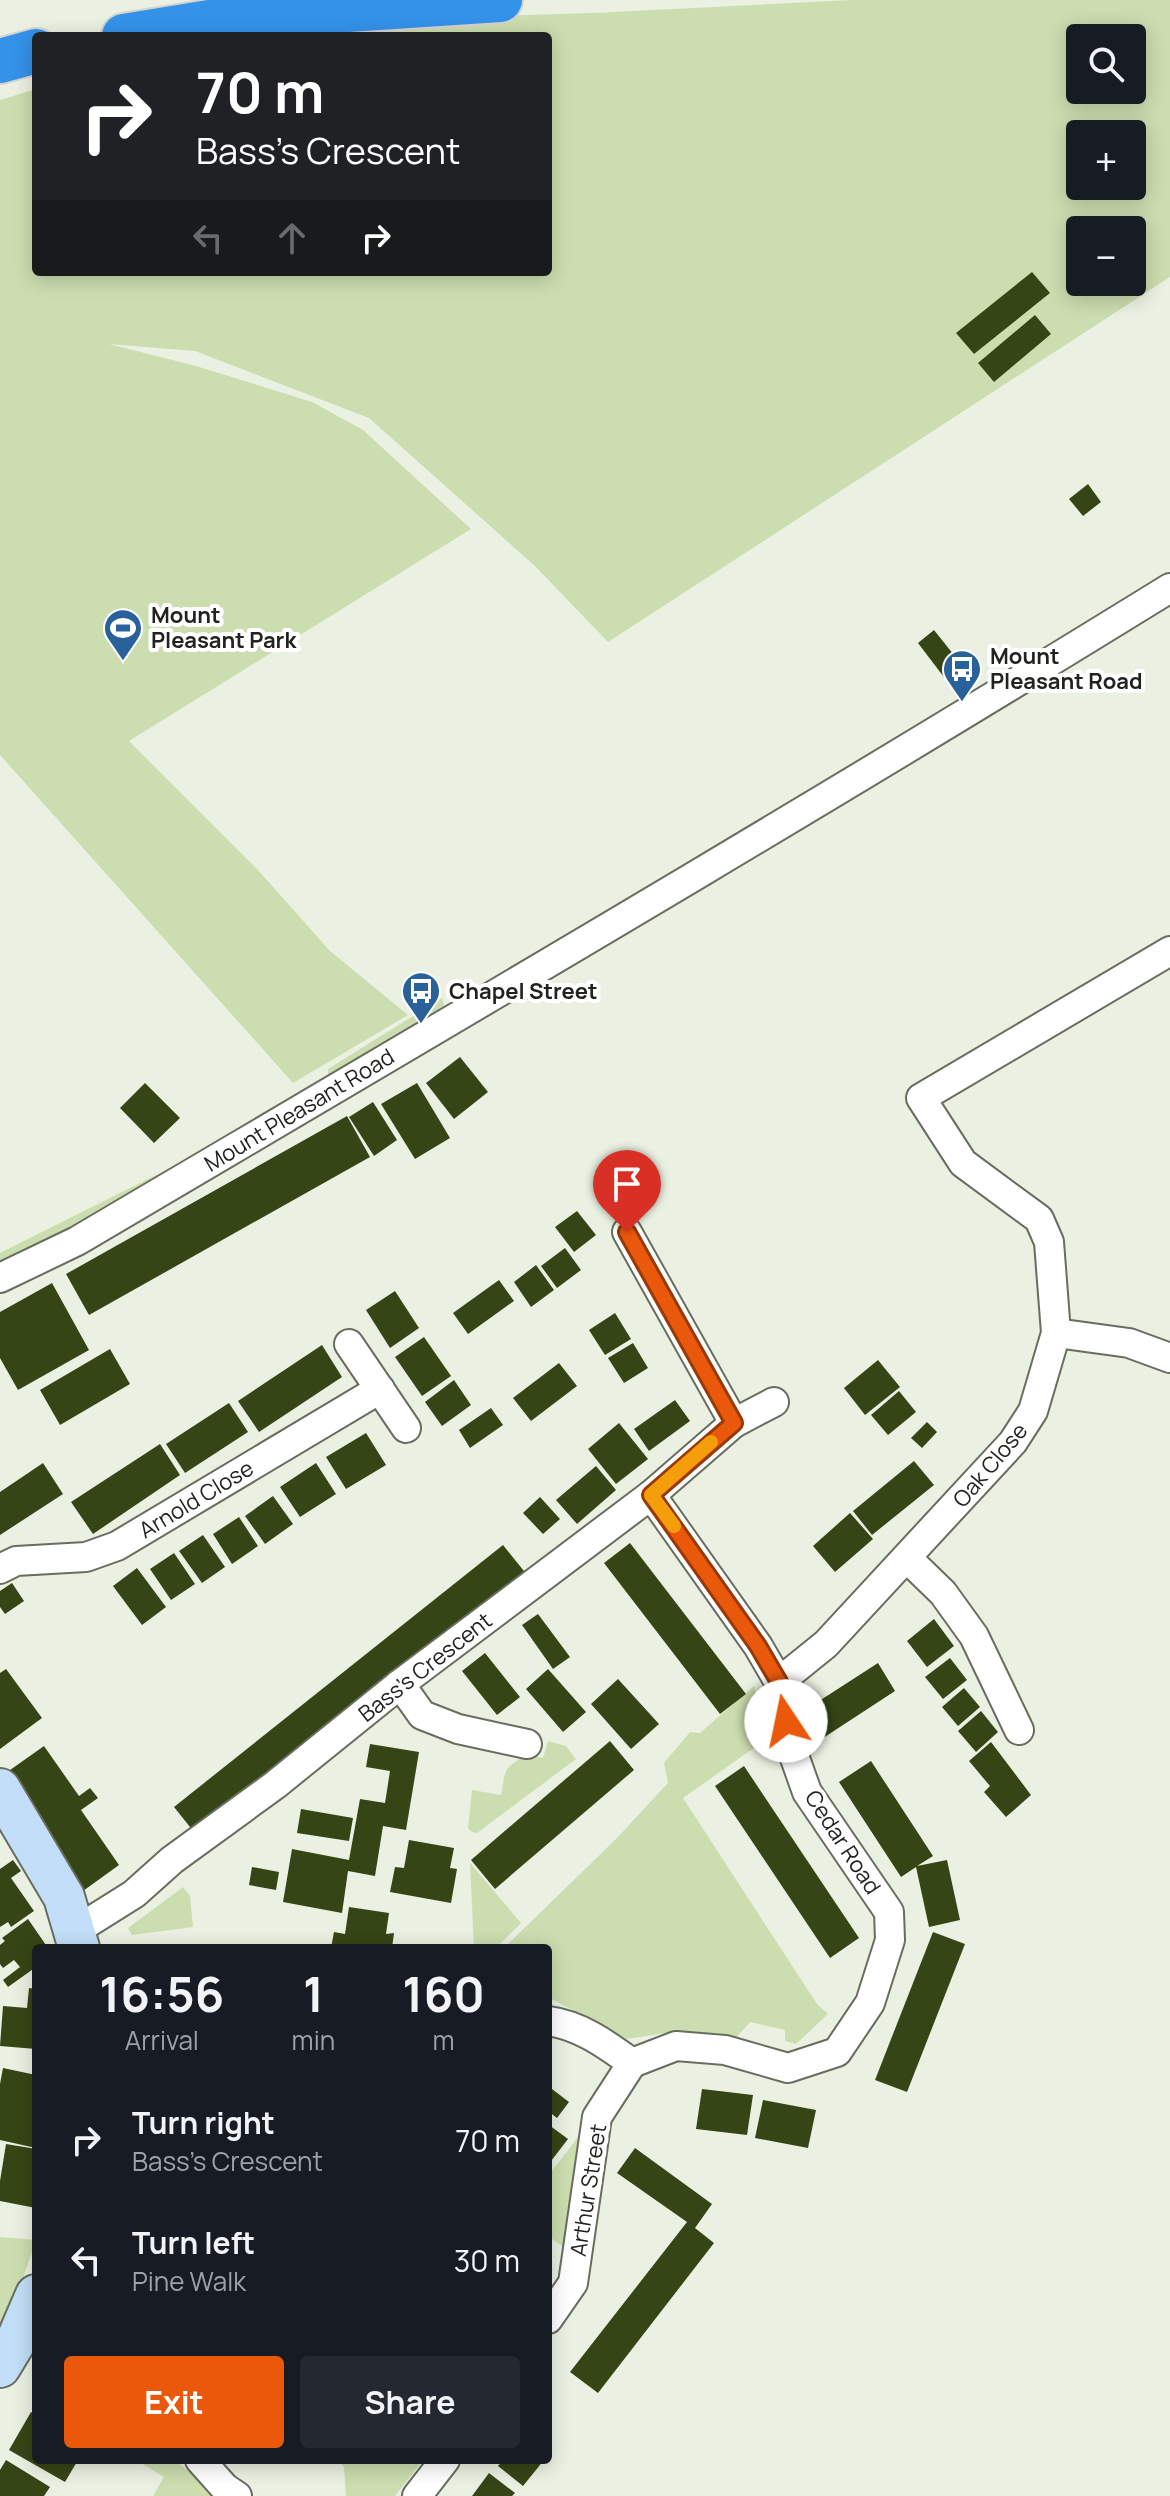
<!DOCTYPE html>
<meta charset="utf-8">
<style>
body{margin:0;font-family:Manrope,sans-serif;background:#242831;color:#f1f3f6;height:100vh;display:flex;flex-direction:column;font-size:30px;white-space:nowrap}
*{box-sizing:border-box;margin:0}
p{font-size:26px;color:#9ea1a6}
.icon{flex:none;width:44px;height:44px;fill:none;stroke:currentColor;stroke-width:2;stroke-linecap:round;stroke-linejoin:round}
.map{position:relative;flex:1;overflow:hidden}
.details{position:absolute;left:32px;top:1944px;width:520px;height:520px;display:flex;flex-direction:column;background:#171b24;border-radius:8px;box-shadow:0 4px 20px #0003}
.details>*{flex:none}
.banner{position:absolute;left:32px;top:32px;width:520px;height:244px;border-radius:8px;box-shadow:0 4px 20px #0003;background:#202124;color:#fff;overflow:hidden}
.buttons{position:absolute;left:1066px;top:24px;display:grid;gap:16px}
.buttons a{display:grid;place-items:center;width:80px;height:80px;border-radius:8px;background:#171b24;box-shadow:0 4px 20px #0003;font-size:40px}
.pin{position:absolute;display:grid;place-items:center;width:68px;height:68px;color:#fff;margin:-82px -34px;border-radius:50% 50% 50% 0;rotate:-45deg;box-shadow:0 0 8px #0007}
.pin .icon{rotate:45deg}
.me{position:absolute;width:88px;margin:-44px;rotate:349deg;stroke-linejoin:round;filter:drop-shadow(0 0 6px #0008)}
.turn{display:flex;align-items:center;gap:28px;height:168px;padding:0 32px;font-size:36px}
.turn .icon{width:104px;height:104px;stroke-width:2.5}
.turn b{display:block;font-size:56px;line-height:68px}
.lanes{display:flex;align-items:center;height:76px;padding:0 32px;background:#0003;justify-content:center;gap:40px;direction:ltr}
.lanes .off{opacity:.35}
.eta{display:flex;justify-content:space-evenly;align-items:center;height:136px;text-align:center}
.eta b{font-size:48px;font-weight:700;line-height:56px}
.primary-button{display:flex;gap:16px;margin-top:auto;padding:16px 32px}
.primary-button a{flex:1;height:92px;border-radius:8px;background:#ea580c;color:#fff;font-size:32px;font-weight:700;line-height:92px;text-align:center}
.primary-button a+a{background:#242831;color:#f1f3f6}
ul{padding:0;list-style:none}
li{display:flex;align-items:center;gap:24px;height:120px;padding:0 32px}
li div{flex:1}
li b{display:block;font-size:30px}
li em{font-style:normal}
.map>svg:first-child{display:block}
.green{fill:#ccddaf;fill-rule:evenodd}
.building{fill:#364515}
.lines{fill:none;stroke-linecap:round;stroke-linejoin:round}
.street-casing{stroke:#686d60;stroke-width:32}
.secondary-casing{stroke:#686d60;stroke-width:44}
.highway-casing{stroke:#d3d3d2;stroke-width:48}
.street{stroke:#fff;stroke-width:28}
.secondary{stroke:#c2def8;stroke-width:40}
.highway{stroke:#3492e9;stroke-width:44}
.route-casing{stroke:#983908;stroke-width:20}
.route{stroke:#ea580c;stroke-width:14}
.slow{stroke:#f59e0b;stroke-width:14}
.labels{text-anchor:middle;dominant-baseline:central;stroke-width:8;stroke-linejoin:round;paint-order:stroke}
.poi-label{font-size:22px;font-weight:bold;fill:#21231e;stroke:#fff;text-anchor:start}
.street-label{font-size:22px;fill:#21231e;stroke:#fff}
</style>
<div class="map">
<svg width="1170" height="2496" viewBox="0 0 1170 2496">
<rect width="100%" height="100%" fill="#ebf1e2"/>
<g class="green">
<path d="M851 0H1170V277L608 642 535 566 369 418 195 351 109 344 196 366 312 402 363 430 471 529 129 741 257 869 330 951 408 1015 293 1083 0 755V100L36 89V272H548V36H282L392 19 593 13ZM1080 38H1132V90H1080ZM1080 134H1132V186H1080ZM1080 230H1132V282H1080Z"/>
<polygon points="442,998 445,1009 372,1054 328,1076 328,1069"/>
<polygon points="164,1171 86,1219 0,1262 0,1253"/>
<polygon points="754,1686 768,1738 683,1798 817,2004 828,2014 796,2044 785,2041 785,2030 750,2022 736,2038 680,2031 626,2039 548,1997 548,1948 504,1948 616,1839 668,1783 664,1763 690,1732 700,1733"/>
<path d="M548 1741 566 1746 576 1759 477 1833 472 1832 468 1828 472 1790 501 1795C506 1771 502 1768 527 1755L543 1758Z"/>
<polygon points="470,1863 521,1923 496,1948 474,1948"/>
<polygon points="183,1887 190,1896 193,1927 132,1935 128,1928"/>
<polygon points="579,2136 580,2141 568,2250 548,2236 548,2176"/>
<polygon points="0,2237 36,2240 0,2346"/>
<polygon points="136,2460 174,2460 221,2496 153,2496 164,2477"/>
<polygon points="338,2460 423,2460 395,2496 346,2496 344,2467"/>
</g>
<g class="building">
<polygon points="1032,272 1050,293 974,354 956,333"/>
<polygon points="1035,315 1051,334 994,382 978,363"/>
<polygon points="1088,484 1101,502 1083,516 1069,499"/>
<polygon points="934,630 973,679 956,693 918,643"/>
<polygon points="460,1057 488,1092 454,1119 426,1083"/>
<polygon points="145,1083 180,1118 154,1143 120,1108"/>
<polygon points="417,1083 450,1138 415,1159 381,1104"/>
<polygon points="373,1102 397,1140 374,1156 349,1117"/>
<polygon points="347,1116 370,1157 89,1315 66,1274"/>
<polygon points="577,1211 596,1235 574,1252 555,1227"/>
<polygon points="565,1248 581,1270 557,1288 541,1266"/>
<polygon points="536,1265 554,1290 531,1307 514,1282"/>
<polygon points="499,1280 514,1301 468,1334 453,1313"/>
<polygon points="52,1283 89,1350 18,1390 0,1358 0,1312"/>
<polygon points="395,1291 419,1328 390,1348 366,1310"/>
<polygon points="615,1313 631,1339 605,1355 589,1330"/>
<polygon points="424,1337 451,1376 422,1396 395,1357"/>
<polygon points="633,1343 648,1368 624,1383 608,1358"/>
<polygon points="322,1345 342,1377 259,1432 238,1401"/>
<polygon points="110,1349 130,1384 60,1425 40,1390"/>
<polygon points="878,1360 900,1387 865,1415 844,1388"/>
<polygon points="559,1363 577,1386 531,1421 513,1398"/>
<polygon points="454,1380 471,1405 442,1426 425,1402"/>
<polygon points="899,1391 916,1412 888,1435 871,1415"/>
<polygon points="675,1400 690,1421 649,1451 634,1429"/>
<polygon points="229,1403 248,1432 185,1473 166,1444"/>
<polygon points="491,1408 503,1425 470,1448 459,1430"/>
<polygon points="927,1422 937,1432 922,1448 911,1438"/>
<polygon points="619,1423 648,1459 616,1484 588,1449"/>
<polygon points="366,1433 386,1465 346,1489 326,1457"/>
<polygon points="160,1444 180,1475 93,1534 71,1502"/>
<polygon points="914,1461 934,1485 872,1535 853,1511"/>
<polygon points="43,1463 63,1494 0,1535 0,1492"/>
<polygon points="316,1463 336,1494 300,1517 280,1487"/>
<polygon points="596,1466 616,1490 577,1524 556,1500"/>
<polygon points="273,1496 293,1524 265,1544 245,1516"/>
<polygon points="540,1497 560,1519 543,1534 523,1513"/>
<polygon points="850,1513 873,1539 835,1572 813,1546"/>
<polygon points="239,1517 258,1546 232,1564 213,1534"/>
<polygon points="203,1535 225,1567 202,1583 179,1551"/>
<polygon points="630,1543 746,1694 720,1714 604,1563"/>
<polygon points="503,1545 528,1576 198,1837 174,1807"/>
<polygon points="174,1553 195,1584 171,1600 150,1569"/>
<polygon points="137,1568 166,1607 142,1625 113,1586"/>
<polygon points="12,1583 24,1601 5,1614 0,1607 0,1591"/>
<polygon points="538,1614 570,1657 553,1669 522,1625"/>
<polygon points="934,1619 954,1646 927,1667 907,1641"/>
<polygon points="485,1653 520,1697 497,1715 462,1671"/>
<polygon points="950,1658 967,1680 943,1699 925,1677"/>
<polygon points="878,1663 895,1691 817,1742 799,1714"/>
<polygon points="6,1669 42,1718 0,1749 0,1673"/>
<polygon points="548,1669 586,1712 563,1732 526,1689"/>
<polygon points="618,1679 659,1724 631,1749 591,1704"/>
<polygon points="964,1688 980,1707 958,1726 942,1707"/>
<polygon points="981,1711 998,1732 976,1752 958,1731"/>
<polygon points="610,1741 634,1770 495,1889 471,1860"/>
<polygon points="991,1742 1031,1795 1006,1817 984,1792 990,1786 969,1761"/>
<polygon points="370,1744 419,1752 406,1830 383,1826 375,1876 348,1871 342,1913 283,1902 292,1849 349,1860 360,1799 385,1803 390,1771 366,1767"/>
<polygon points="44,1746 79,1796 90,1788 98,1798 81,1810 119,1865 83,1891 3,1775"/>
<polygon points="871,1761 933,1856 917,1866 947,1860 960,1920 929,1927 916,1867 901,1877 839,1782"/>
<polygon points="744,1766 859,1938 830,1958 715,1786"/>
<polygon points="301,1809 353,1818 349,1841 297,1833"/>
<polygon points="409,1840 454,1848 450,1868 457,1869 451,1903 390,1892 395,1867 404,1868"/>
<polygon points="13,1860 21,1871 11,1878 34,1911 11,1927 8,1922 0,1927 0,1869"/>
<polygon points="252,1867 279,1872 276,1890 249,1885"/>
<polygon points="349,1907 389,1913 386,1934 394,1933 392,1948 331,1948 334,1932 345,1934"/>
<polygon points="28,1919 48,1948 36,1948 36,1967 8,1987 3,1980 20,1967 14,1960 3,1968 0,1964 0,1945 5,1941 2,1938"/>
<polygon points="933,1932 965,1944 907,2092 875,2080"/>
<polygon points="29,1988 36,1989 36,2049 0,2046 3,2006 27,2008"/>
<polygon points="3,2068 36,2075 36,2148 0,2140 0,2084"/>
<polygon points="548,2086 569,2102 557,2118 548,2111"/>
<polygon points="702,2089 753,2095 747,2135 696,2129"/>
<polygon points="763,2100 816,2110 808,2148 755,2138"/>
<polygon points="549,2125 568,2139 548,2165 548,2127"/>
<polygon points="6,2144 36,2149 36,2208 0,2201 0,2181"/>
<polygon points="635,2148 712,2204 695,2228 714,2243 598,2393 570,2372 687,2222 617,2173"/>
<polygon points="31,2412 36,2415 36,2460 78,2460 65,2482 9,2450"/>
<polygon points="6,2460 50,2487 44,2496 0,2496 0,2470"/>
<polygon points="503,2460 544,2460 523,2486 498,2466"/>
<polygon points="489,2473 515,2493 512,2496 472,2496"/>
</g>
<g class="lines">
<defs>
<g id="street">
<polyline points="627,1232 734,1423"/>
<path d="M0 1278 77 1241C443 1025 809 811 1170 588"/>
<polyline points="1056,1333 1129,1343 1170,1358"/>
<polyline points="349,1344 406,1428"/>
<polyline points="908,1559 943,1593 974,1636 1019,1730"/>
<polyline points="0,1569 16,1561 86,1557 117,1546 380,1389"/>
<polyline points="779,1682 826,1644 1013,1442 1033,1411 1056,1333 1049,1242 1039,1219 963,1163 921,1098 1170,951"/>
<polyline points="400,1684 422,1715 458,1729 527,1744"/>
<polyline points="75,1931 134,1894 172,1860 275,1785 400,1684 651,1495 734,1423 774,1402"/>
<path d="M548 2021C580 2025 607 2045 632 2063"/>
<polyline points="632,2063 676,2046 725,2050 788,2068 837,2052 870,2003 890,1940 889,1912 807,1792 791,1747 779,1682 758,1646 651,1495"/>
<polyline points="548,2319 573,2283 597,2117 632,2063"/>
<polyline points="200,2460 225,2488 237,2496"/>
<polyline points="417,2496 445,2460"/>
</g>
<g id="secondary">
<polyline points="0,1789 64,1897 79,1948"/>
<polyline points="0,2367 17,2339 36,2295"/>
</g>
<g id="highway">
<polyline points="124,36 240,17 500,0"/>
<polyline points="0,61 36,51"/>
</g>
</defs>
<use href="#street" class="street-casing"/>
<use href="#secondary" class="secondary-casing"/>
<use href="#highway" class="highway-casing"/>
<use href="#street" class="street"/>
<use href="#secondary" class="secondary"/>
<use href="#highway" class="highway"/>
</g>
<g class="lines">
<defs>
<polyline id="route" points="627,1232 734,1423 651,1495 758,1646 779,1682 786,1721"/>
</defs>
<use href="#route" class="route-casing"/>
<use href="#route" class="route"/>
<polyline class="slow" points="674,1526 651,1495 711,1442"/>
</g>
<defs>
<symbol id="stadium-pin" viewBox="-11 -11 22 30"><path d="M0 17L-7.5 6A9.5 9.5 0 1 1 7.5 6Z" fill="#29629a" stroke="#fff"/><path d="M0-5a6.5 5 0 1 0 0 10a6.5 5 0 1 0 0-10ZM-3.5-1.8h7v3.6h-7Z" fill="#fff"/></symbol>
<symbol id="bus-pin" viewBox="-11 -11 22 30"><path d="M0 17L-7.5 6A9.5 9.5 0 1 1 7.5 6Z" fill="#29629a" stroke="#fff"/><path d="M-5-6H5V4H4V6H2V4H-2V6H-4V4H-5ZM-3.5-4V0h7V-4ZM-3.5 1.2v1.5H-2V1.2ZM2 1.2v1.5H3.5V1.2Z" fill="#fff"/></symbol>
</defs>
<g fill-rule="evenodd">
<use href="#stadium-pin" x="101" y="606" width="44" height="60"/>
<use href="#bus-pin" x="940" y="647" width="44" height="60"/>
<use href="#bus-pin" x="399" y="969" width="44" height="60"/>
</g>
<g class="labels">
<g class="poi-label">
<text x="151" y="615">Mount<tspan x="151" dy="25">Pleasant Park</tspan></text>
<text x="990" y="656">Mount<tspan x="990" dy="25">Pleasant Road</tspan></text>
<text x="449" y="991">Chapel Street</text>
</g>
<g class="street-label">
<text transform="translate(299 1110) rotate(-31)">Mount Pleasant Road</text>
<text transform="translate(990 1465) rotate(-50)">Oak Close</text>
<text transform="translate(196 1499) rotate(-31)">Arnold Close</text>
<text transform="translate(425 1667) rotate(-38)">Bass's Crescent</text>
<text transform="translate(843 1842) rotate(57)">Cedar Road</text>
<text transform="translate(588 2190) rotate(-81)">Arthur Street</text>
</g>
</g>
</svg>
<div class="buttons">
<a><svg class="icon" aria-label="search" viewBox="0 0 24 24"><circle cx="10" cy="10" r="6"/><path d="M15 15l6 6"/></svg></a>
<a>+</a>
<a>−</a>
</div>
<div class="pin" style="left:627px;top:1232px;background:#d93025"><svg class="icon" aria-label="arrive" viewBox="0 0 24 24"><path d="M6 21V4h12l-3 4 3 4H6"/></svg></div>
<svg class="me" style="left:786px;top:1721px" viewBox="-20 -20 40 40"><circle r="19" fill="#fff"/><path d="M0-13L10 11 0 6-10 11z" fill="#ea580c"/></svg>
<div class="banner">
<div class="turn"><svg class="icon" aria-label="right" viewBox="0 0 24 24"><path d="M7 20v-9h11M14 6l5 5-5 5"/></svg><div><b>70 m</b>Bass's Crescent</div></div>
<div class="lanes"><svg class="icon off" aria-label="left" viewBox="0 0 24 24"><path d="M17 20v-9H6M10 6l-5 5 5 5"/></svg><svg class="icon off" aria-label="ahead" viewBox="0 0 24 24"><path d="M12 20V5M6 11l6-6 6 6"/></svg><svg class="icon" aria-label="right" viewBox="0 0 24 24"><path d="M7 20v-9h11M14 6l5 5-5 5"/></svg></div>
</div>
<section class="details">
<div class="eta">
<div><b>16:56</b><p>Arrival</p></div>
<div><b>1</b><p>min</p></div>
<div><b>160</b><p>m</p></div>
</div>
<ul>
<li><svg class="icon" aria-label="right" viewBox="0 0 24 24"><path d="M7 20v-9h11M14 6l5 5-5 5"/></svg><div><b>Turn right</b><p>Bass's Crescent</p></div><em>70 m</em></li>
<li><svg class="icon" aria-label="left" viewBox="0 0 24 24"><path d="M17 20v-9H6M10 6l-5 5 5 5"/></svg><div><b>Turn left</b><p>Pine Walk</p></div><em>30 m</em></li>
</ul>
<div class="primary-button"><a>Exit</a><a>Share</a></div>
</section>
</div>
